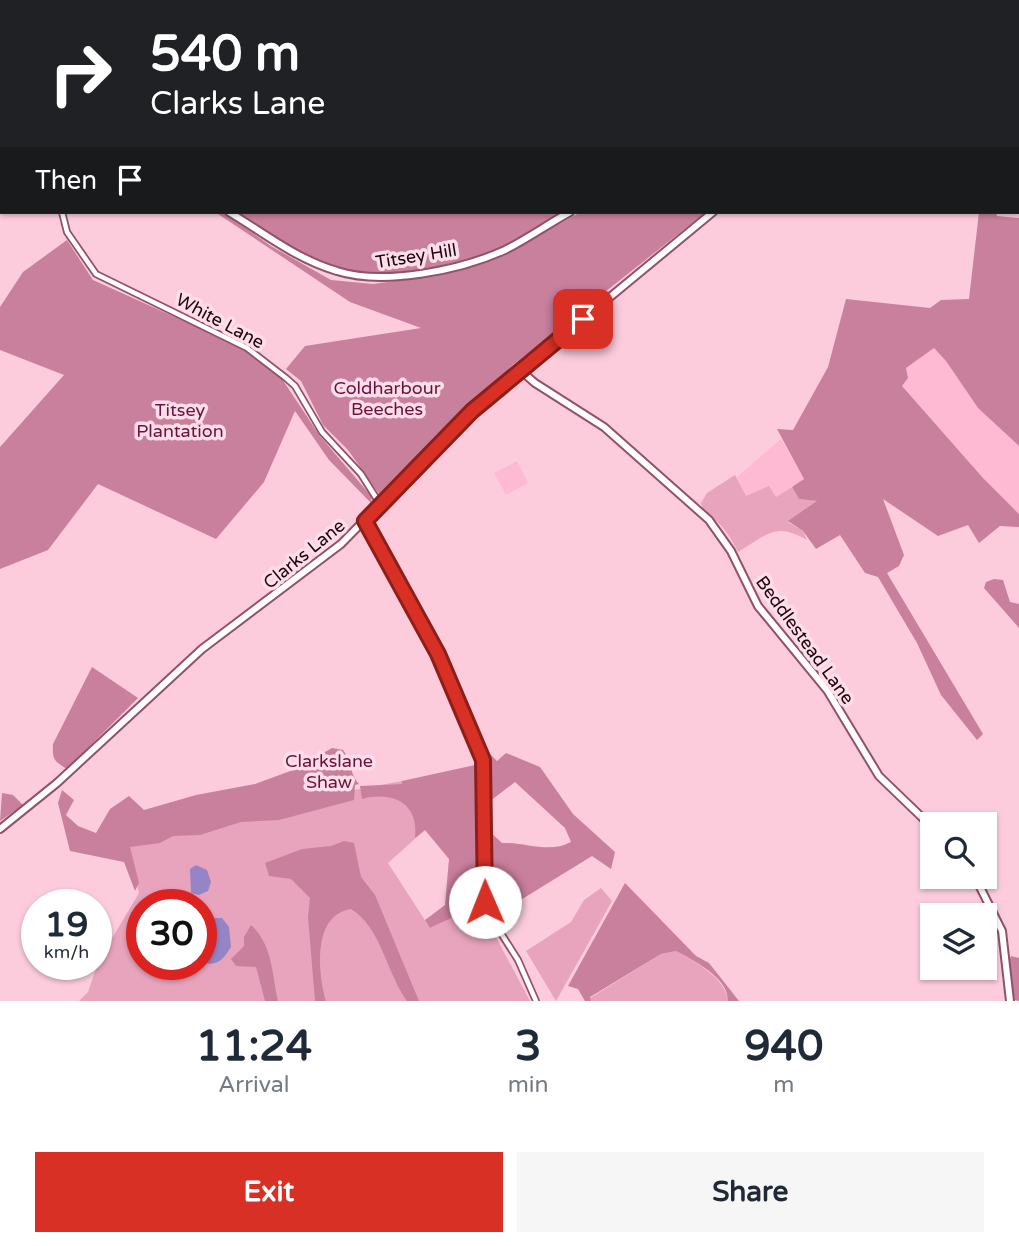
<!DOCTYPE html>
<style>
body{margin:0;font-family:"Varela Round",sans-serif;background:#f6f6f7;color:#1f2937;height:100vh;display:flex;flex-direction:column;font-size:26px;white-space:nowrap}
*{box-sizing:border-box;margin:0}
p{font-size:23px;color:#747a83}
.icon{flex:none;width:38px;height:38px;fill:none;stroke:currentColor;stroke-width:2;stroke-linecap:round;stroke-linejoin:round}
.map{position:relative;height:1001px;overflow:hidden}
.side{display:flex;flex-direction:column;background:#fff;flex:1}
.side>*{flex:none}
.banner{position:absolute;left:0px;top:0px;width:1020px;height:214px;box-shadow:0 2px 5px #0004;background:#202124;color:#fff;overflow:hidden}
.controls{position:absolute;left:920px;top:812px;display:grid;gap:14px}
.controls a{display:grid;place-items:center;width:77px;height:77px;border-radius:0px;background:#fff;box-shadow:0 2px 5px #0004;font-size:35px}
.speed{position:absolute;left:21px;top:889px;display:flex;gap:14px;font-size:35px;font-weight:700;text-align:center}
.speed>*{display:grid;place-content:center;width:91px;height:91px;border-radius:50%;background:#fff;box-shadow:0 2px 5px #0004;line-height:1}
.speed small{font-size:18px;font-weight:400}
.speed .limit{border:10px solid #d22;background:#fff;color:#111}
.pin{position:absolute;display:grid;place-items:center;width:60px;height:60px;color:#fff;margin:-30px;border-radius:14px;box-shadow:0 4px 10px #0006}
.me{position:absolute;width:77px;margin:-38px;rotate:359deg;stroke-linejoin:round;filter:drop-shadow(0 0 5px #0008)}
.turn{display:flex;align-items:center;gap:24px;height:147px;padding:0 35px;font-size:32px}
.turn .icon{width:91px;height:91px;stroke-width:2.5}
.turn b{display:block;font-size:49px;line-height:60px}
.then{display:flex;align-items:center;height:66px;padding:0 35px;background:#0003;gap:14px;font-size:26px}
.eta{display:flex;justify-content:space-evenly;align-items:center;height:119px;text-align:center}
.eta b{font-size:42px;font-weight:700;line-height:49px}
.primary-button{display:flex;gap:14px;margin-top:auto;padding:14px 35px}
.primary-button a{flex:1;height:80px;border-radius:0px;background:#d93025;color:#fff;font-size:28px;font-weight:700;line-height:80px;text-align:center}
.primary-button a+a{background:#f6f6f7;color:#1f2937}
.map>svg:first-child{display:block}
.built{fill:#febad2}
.green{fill:#e8a4bd;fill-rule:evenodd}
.forest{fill:#c9809c}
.water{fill:#9685c6}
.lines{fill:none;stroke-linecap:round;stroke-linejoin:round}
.street-casing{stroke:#93506b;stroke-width:8}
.secondary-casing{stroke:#93506b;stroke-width:10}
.street{stroke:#fff;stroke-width:4.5}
.secondary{stroke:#fff;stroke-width:6}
.route-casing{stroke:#8d1f18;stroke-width:18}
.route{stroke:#d93025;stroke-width:12}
.labels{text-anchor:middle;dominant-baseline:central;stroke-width:7;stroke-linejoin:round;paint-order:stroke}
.street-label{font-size:18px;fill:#1d050f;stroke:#ffdee9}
.park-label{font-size:18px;fill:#69123d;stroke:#ffdee9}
</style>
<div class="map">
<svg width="1019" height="1001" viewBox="0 0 1019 1001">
<rect width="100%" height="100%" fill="#fcccdd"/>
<g class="built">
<polygon points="934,348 946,361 978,408 1019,446 1019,514 983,478 902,386 908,378 906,368"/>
<polygon points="781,439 804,479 776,497 745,496 737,477"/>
<polygon points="517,461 528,483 506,495 494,473"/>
</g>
<g class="green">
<polygon points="8,0 298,0 299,2 9,2"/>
<path d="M735 475 746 496 769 486 776 497 792 487 799 499 818 501 788 522 803 531 807 540C775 521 767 535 738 552 730 536 721 521 704 512L701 503 707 493Z"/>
<path d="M402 781 426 829 388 863 430 928 476 906 479 910 484 908 489 924 530 1001H79L88 992 99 960 139 893 125 834ZM142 905H201V964H142Z"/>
<polygon points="601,888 612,901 556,1001 526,951 571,922 584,900"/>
<path d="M676 951C696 962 724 977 729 1001H591L590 998 661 954Z"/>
</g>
<g class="forest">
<polygon points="484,0 855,0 483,2"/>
<polygon points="215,212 223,212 271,246 331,280 373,284 432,276 491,261 581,212 706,212 514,364 379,494 348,450 323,425 301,381 286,369 305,346 421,328 350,302"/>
<path d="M238 212H561C542 223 522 239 502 248 461 266 383 281 340 269 302 259 271 233 238 212Z"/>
<polygon points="979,212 996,212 997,216 1019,218 1019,446 978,408 946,361 934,348 906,368 908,378 902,386 983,478 1019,514 1019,527 1000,526 979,543 968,525 938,536 883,499 904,555 899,566 887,573 983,734 977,740 941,695 917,643 878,577 865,573 840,535 816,549 803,531 788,521 817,501 799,499 792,487 804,479 777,429 793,430 828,367 846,299 930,308 941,300 969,299"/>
<polygon points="67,240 93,280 248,350 280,376 320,436 372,497 371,503 329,460 295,411 264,482 216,539 98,484 48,550 0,569 0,447 64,375 0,350 0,307 23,272"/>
<polygon points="994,579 1003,580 1010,602 1019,604 1019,628 984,588 986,582"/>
<path d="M92 667 138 698 67 769C55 761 52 761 53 744Z"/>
<path d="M332 748 343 750C351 760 350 775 359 784L355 785 354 800 279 820 241 822 200 835 173 836 160 843 130 847 139 883 135 891 124 862 70 851 58 803 62 790 74 800 66 815 78 826 96 833 110 809 129 796 144 810 196 795 255 784 293 770Z"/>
<path d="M488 752 497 761 506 753 540 767 573 814 615 852 611 869 592 856 496 915 489 903 488 830 502 843C526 842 549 854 571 842L565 828 515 782 489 802 484 756Z"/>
<path d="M475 765 480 766 484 908 478 910 475 907 430 928 425 920 445 905 449 859 425 830 415 838C419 803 393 791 362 799L360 786 402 784V781Z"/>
<polygon points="2,793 13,795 23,805 0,821"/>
<path d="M344 841 354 843 361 877 375 895 419 1001H407C386 972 381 927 351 909 312 915 318 973 326 1001H315L308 917 310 898 291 879 269 876 265 863 302 849 331 846Z"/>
<path d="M625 883 696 956 709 963 739 1001H728C729 978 693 960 676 951L661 954 590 997 591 1001H585L578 989 568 986Z"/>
<path d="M251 925C273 945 272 975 278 1001H265L256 967 236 966 231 959 244 946V937Z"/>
<polygon points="1011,956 1019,958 1019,1001 1014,1000 1009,961"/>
</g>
<g class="water">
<polygon points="196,865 207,870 211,882 208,891 199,895 191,893 190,869"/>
<path d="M214 918H222L229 927 231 947C224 958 219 966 205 963L201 954 209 935 207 923Z"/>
</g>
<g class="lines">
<defs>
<g id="street">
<polyline points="62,212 67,232 96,274 247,348 286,378 295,386 322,432 361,474 380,504"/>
<polyline points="365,521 438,654 483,760 486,902 490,916 518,960 536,1001"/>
</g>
<g id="secondary">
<polyline points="3,0 4,2"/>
<polyline points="867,0 868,2"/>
<polyline points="857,2 860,0"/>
<polyline points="876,2 877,0"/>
<path d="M229 212C264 233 296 259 337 271 384 286 461 270 505 250 527 239 548 224 570 212"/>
<polyline points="520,370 535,383 604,427 709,520 731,551 758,606 827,690 879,776 933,828"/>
<polyline points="0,829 57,783 202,649 341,544 472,411 713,212"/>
<polyline points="975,877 1002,931 1010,1001"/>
</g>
</defs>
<use href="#street" class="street-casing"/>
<use href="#secondary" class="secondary-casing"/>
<use href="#street" class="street"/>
<use href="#secondary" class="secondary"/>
</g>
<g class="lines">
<defs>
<polyline id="route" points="485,902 483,760 438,654 365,521 472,411 583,319"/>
</defs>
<use href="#route" class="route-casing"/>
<use href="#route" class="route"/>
</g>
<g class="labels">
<g class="street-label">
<text transform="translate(416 256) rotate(-9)">Titsey Hill</text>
<text transform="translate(220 321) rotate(28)">White Lane</text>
<text transform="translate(304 554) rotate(-39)">Clarks Lane</text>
<text transform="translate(805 640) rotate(54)">Beddlestead Lane</text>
</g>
<g class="park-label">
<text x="387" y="388">Coldharbour<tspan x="387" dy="21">Beeches</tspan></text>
<text x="180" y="410">Titsey<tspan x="180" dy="21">Plantation</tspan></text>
<text x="329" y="761">Clarkslane<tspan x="329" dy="21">Shaw</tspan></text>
</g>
</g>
</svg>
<div class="controls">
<a><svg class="icon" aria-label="search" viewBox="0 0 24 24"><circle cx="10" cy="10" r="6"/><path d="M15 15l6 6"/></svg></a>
<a><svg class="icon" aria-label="layers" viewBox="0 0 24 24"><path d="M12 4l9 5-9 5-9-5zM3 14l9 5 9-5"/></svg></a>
</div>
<div class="speed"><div>19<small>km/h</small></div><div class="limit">30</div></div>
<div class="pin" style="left:583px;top:319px;background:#d93025"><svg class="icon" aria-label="arrive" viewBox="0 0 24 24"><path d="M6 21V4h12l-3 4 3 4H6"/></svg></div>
<svg class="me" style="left:485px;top:902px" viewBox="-20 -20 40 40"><circle r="19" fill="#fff"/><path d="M0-13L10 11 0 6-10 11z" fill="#d93025"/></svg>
<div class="banner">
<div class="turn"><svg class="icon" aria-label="right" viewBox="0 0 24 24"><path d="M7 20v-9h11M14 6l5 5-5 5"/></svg><div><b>540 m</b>Clarks Lane</div></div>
<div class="then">Then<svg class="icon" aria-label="arrive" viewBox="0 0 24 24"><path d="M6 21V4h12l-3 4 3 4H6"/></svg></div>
</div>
</div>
<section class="side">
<div class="eta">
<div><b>11:24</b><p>Arrival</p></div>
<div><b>3</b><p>min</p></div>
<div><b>940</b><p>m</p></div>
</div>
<div class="primary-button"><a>Exit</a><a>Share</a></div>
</section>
